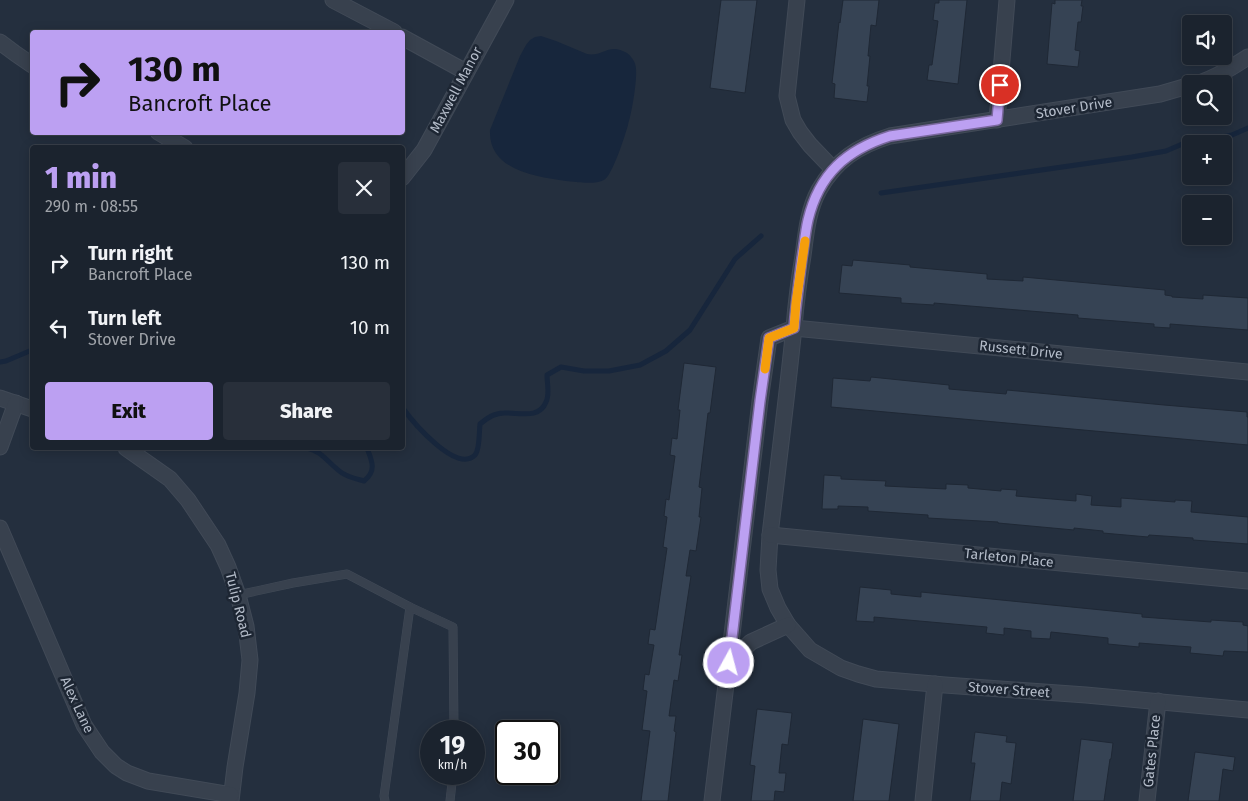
<!DOCTYPE html>
<meta charset="utf-8">
<style>
body{margin:0;font-family:"Fira Sans",sans-serif;background:#282f3a;color:#f1f3f6;height:100vh;display:flex;flex-direction:column;font-size:19px;white-space:nowrap}
*{box-sizing:border-box;margin:0}
p{font-size:16px;color:#a0a4aa}
.icon{flex:none;width:28px;height:28px;fill:none;stroke:currentColor;stroke-width:2;stroke-linecap:round;stroke-linejoin:round}
.map{position:relative;flex:1;overflow:hidden}
.sheet{position:absolute;left:30px;top:145px;width:375px;height:305px;display:flex;flex-direction:column;background:#1b232e;border-radius:5px;box-shadow:0 2px 12px #0003,0 0 0 1px #39404a}
.sheet>*{flex:none}
.top-card{position:absolute;left:30px;top:30px;width:375px;height:105px;border-radius:5px;box-shadow:0 2px 12px #0003,0 0 0 1px #39404a;background:#bca0f2;color:#111;overflow:hidden}
.tools{position:absolute;left:1182px;top:15px;display:grid;gap:10px}
.tools a{display:grid;place-items:center;width:50px;height:50px;border-radius:5px;background:#1b232e;box-shadow:0 2px 12px #0003,0 0 0 1px #39404a;font-size:25px}
.speed{position:absolute;left:420px;top:720px;display:flex;gap:10px;font-size:25px;font-weight:700;text-align:center}
.speed>*{display:grid;place-content:center;width:65px;height:65px;border-radius:50%;background:#1b232e;box-shadow:0 2px 12px #0003,0 0 0 1px #39404a;line-height:1}
.speed small{font-size:12px;font-weight:400}
.speed .limit{border:2px solid #111;border-radius:8px;background:#fff;color:#111}
.pin{position:absolute;display:grid;place-items:center;width:42px;height:42px;color:#fff;margin:-21px;border:2px solid #fff;border-radius:50%;box-shadow:0 1px 5px #0007}
.me{position:absolute;width:55px;margin:-28px;rotate:7deg;stroke-linejoin:round;filter:drop-shadow(0 0 4px #0008)}
.turn{display:flex;align-items:center;gap:18px;height:105px;padding:0 15px;font-size:22px}
.turn .icon{width:65px;height:65px;stroke-width:2.5}
.turn b{display:block;font-size:35px;line-height:42px}
.round{display:grid;place-items:center;flex:none;width:52px;height:52px;border-radius:5px;background:#282f3a}
.summary{display:flex;align-items:center;justify-content:space-between;height:85px;padding:0 15px}
h1{font-size:30px;font-weight:800;line-height:38px;color:#bca0f2}
.button{display:flex;gap:10px;margin-top:auto;padding:10px 15px}
.button a{flex:1;height:58px;border-radius:5px;background:#bca0f2;color:#111;font-size:20px;font-weight:800;line-height:58px;text-align:center}
.button a+a{background:#282f3a;color:#f1f3f6}
ul{padding:0;list-style:none}
li{display:flex;align-items:center;gap:15px;height:65px;padding:0 15px}
li div{flex:1}
li b{display:block;font-size:19px}
li em{font-style:normal}
.map>svg:first-child{display:block}
.water{fill:#17263c}
.lines{fill:none;stroke-linecap:round;stroke-linejoin:round}
.stream{stroke:#17263c;stroke-width:5}
.building{fill:#364354;stroke:#1f2835}
.service-casing{stroke:#414a57;stroke-width:9}
.minor-casing{stroke:#414a57;stroke-width:17}
.service{stroke:#38414e;stroke-width:8}
.minor{stroke:#38414e;stroke-width:15}
.route-casing{stroke:#7a689d;stroke-width:12}
.route{stroke:#bca0f2;stroke-width:9}
.slow{stroke:#f59e0b;stroke-width:9}
.labels{text-anchor:middle;dominant-baseline:central;stroke-width:5;stroke-linejoin:round;paint-order:stroke}
.street-label{font-size:14px;fill:#b4bcc9;stroke:#1d2633}
</style>
<div class="map">
<svg width="1248" height="801" viewBox="0 0 1248 801">
<rect width="100%" height="100%" fill="#242f3e"/>
<path class="water" d="M541 36 556 41 587 54C603 57 609 42 627 53 632 57 636 63 636 69 637 82 632 112 628 125 625 136 612 176 604 180 595 185 576 182 566 181 536 177 488 170 490 130L520 56 526 45 530 40 535 37Z"/>
<g class="lines">
<g class="stream">
<polyline points="881,193 1132,157 1166,151 1187,142 1205,141 1232,135 1248,128"/>
<polyline points="0,362 6,361 32,350"/>
<path d="M402 407C412 421 456 474 475 455 480 449 479 432 480 424 487 418 494 413 504 413 518 412 539 420 546 402 550 394 547 384 547 375L561 367 584 371H609L640 365 666 351 690 330 735 259 761 236"/>
<path d="M307 448C322 451 329 464 342 473 348 477 357 479 364 481 377 471 372 461 367 448"/>
</g>
</g>
<g class="building">
<polygon points="721,0 757,0 745,93 710,88"/>
<polygon points="843,0 879,0 876,26 871,25 868,56 870,56 867,86 869,86 867,102 834,98 835,84 832,83 839,22 840,23"/>
<polygon points="939,0 967,0 958,84 927,80 929,65 932,65 938,21 933,20 935,3 939,3"/>
<polygon points="1055,0 1082,0 1081,6 1083,6 1081,22 1078,22 1075,50 1080,51 1078,67 1047,64 1052,3 1055,4"/>
<polygon points="853,260 910,265 910,267 987,274 987,279 1023,281 1023,277 1165,290 1165,295 1172,296 1172,297 1203,299 1203,295 1248,298 1248,330 1170,324 1170,328 1154,327 1154,324 1078,318 1078,315 934,303 934,305 901,303 901,298 839,293 842,265 852,266"/>
<polygon points="684,363 716,367 710,413 708,413 699,487 702,488 699,517 701,517 696,551 690,550 686,576 691,576 679,655 682,655 678,681 674,680 669,716 676,716 674,731 676,732 668,801 641,801 650,731 642,730 647,691 643,690 645,674 649,675 654,645 648,644 650,629 655,630 667,548 663,547 667,517 664,516 666,499 669,500 675,456 670,455 672,438 677,439 680,410 678,410"/>
<polygon points="871,377 949,385 949,389 1006,394 1007,390 1164,405 1247,412 1247,417 1248,417 1248,445 831,407 833,378 870,381"/>
<polygon points="824,475 841,476 841,479 886,481 885,486 946,489 946,484 968,485 968,488 1001,491 1001,489 1017,490 1016,496 1076,501 1076,494 1092,496 1091,505 1121,507 1121,498 1175,502 1175,500 1192,501 1191,512 1248,517 1248,544 1193,540 1193,538 1149,535 1148,537 1103,533 1103,531 1074,528 1074,530 998,523 998,522 928,518 928,515 868,511 868,507 838,506 838,509 822,509"/>
<polygon points="860,587 891,590 891,594 921,597 921,592 1142,614 1142,617 1211,622 1211,620 1243,622 1243,625 1248,626 1248,652 1224,651 1223,656 1190,653 1191,647 1139,643 1139,647 1108,644 1108,638 1051,632 1050,639 1031,638 1031,631 1004,628 1004,635 986,633 987,627 874,617 874,622 856,621"/>
<polygon points="757,709 792,713 788,745 782,744 779,773 786,773 784,792 775,791 774,801 751,801 755,766 750,765"/>
<polygon points="863,719 899,724 889,801 853,801"/>
<polygon points="975,732 1007,736 1006,742 1016,743 1011,784 1002,782 1000,801 970,801 975,763 971,763"/>
<polygon points="1081,739 1113,743 1111,759 1110,759 1104,801 1073,801"/>
<polygon points="1195,752 1235,757 1233,771 1223,769 1219,801 1188,801"/>
</g>
<g class="lines">
<defs>
<g id="service">
<polyline points="238,595 293,583 347,574 410,607 384,796 385,801"/>
<polyline points="410,607 453,627 454,731"/>
<polyline points="450,801 453,774"/>
</g>
<g id="minor">
<polyline points="333,0 394,32"/>
<polyline points="797,0 787,96 793,120 800,132 810,145 833,169"/>
<polyline points="402,37 466,72"/>
<polyline points="0,42 16,54 32,65"/>
<path d="M1196 84C1215 78 1231 68 1248 57"/>
<path d="M1191 85 1160 94 890 136C858 146 836 160 819 190 808 210 806 233 803 256 799 279 796 303 794 327 787 397 778 466 770 535L768 570 770 589 778 608 788 625 810 650 841 668 858 674 876 679 945 685 1086 695 1248 710"/>
<polyline points="997,120 1007,0"/>
<polyline points="158,132 185,148"/>
<polyline points="402,178 424,150 506,0"/>
<polyline points="0,398 32,409"/>
<polyline points="0,447 16,403"/>
<polyline points="126,448 170,479 188,500 218,545 228,567 238,595 246,626 250,660 247,693 235,767 231,801"/>
<polyline points="0,528 84,725 102,752 116,766 127,773 148,781 231,795"/>
<polyline points="770,535 1248,581"/>
<polyline points="729,663 751,642 788,625"/>
<polyline points="712,801 760,401 769,338 794,328 1248,372"/>
<polyline points="923,801 935,684"/>
<polyline points="1147,801 1158,701"/>
</g>
</defs>
<use href="#service" class="service-casing"/>
<use href="#minor" class="minor-casing"/>
<use href="#service" class="service"/>
<use href="#minor" class="minor"/>
</g>
<g class="lines">
<defs>
<path id="route" d="M729 663 760 401 769 338 794 328C796 304 799 281 802 258 804 246 805 233 808 220 819 174 846 150 890 136L997 120 1000 85"/>
</defs>
<use href="#route" class="route-casing"/>
<use href="#route" class="route"/>
<polyline class="slow" points="765,369 769,338 794,328 796,303 805,241"/>
</g>
<g class="labels">
<g class="street-label">
<text transform="translate(456 90) rotate(-62)">Maxwell Manor</text>
<text transform="translate(1074 108) rotate(-9)">Stover Drive</text>
<text transform="translate(1021 350) rotate(6)">Russett Drive</text>
<text transform="translate(1009 558) rotate(6)">Tarleton Place</text>
<text transform="translate(238 605) rotate(76)">Tulip Road</text>
<text transform="translate(1009 690) rotate(4)">Stover Street</text>
<text transform="translate(77 705) rotate(65)">Alex Lane</text>
<text transform="translate(1152 751) rotate(-84)">Gates Place</text>
</g>
</g>
</svg>
<div class="tools">
<a><svg class="icon" aria-label="sound" viewBox="0 0 24 24"><path d="M4 9h4l5-4v14l-5-4H4zM17 9q2 3 0 6"/></svg></a>
<a><svg class="icon" aria-label="search" viewBox="0 0 24 24"><circle cx="10" cy="10" r="6"/><path d="M15 15l6 6"/></svg></a>
<a>+</a>
<a>−</a>
</div>
<div class="speed"><div>19<small>km/h</small></div><div class="limit">30</div></div>
<div class="pin" style="left:1000px;top:85px;background:#d93025"><svg class="icon" aria-label="arrive" viewBox="0 0 24 24"><path d="M6 21V4h12l-3 4 3 4H6"/></svg></div>
<svg class="me" style="left:729px;top:663px" viewBox="-20 -20 40 40"><circle r="17" fill="#bca0f2" stroke="#fff" stroke-width="3"/><path d="M0-11L8 9 0 5-8 9z" fill="#fff"/></svg>
<div class="top-card">
<div class="turn"><svg class="icon" aria-label="right" viewBox="0 0 24 24"><path d="M7 20v-9h11M14 6l5 5-5 5"/></svg><div><b>130 m</b>Bancroft Place</div></div>
</div>
<section class="sheet">
<div class="summary"><div><h1>1 min</h1><p>290 m · 08:55</p></div><a class="round"><svg class="icon" aria-label="close" viewBox="0 0 24 24"><path d="M6 6l12 12M18 6L6 18"/></svg></a></div>
<ul>
<li><svg class="icon" aria-label="right" viewBox="0 0 24 24"><path d="M7 20v-9h11M14 6l5 5-5 5"/></svg><div><b>Turn right</b><p>Bancroft Place</p></div><em>130 m</em></li>
<li><svg class="icon" aria-label="left" viewBox="0 0 24 24"><path d="M17 20v-9H6M10 6l-5 5 5 5"/></svg><div><b>Turn left</b><p>Stover Drive</p></div><em>10 m</em></li>
</ul>
<div class="button"><a>Exit</a><a>Share</a></div>
</section>
</div>
